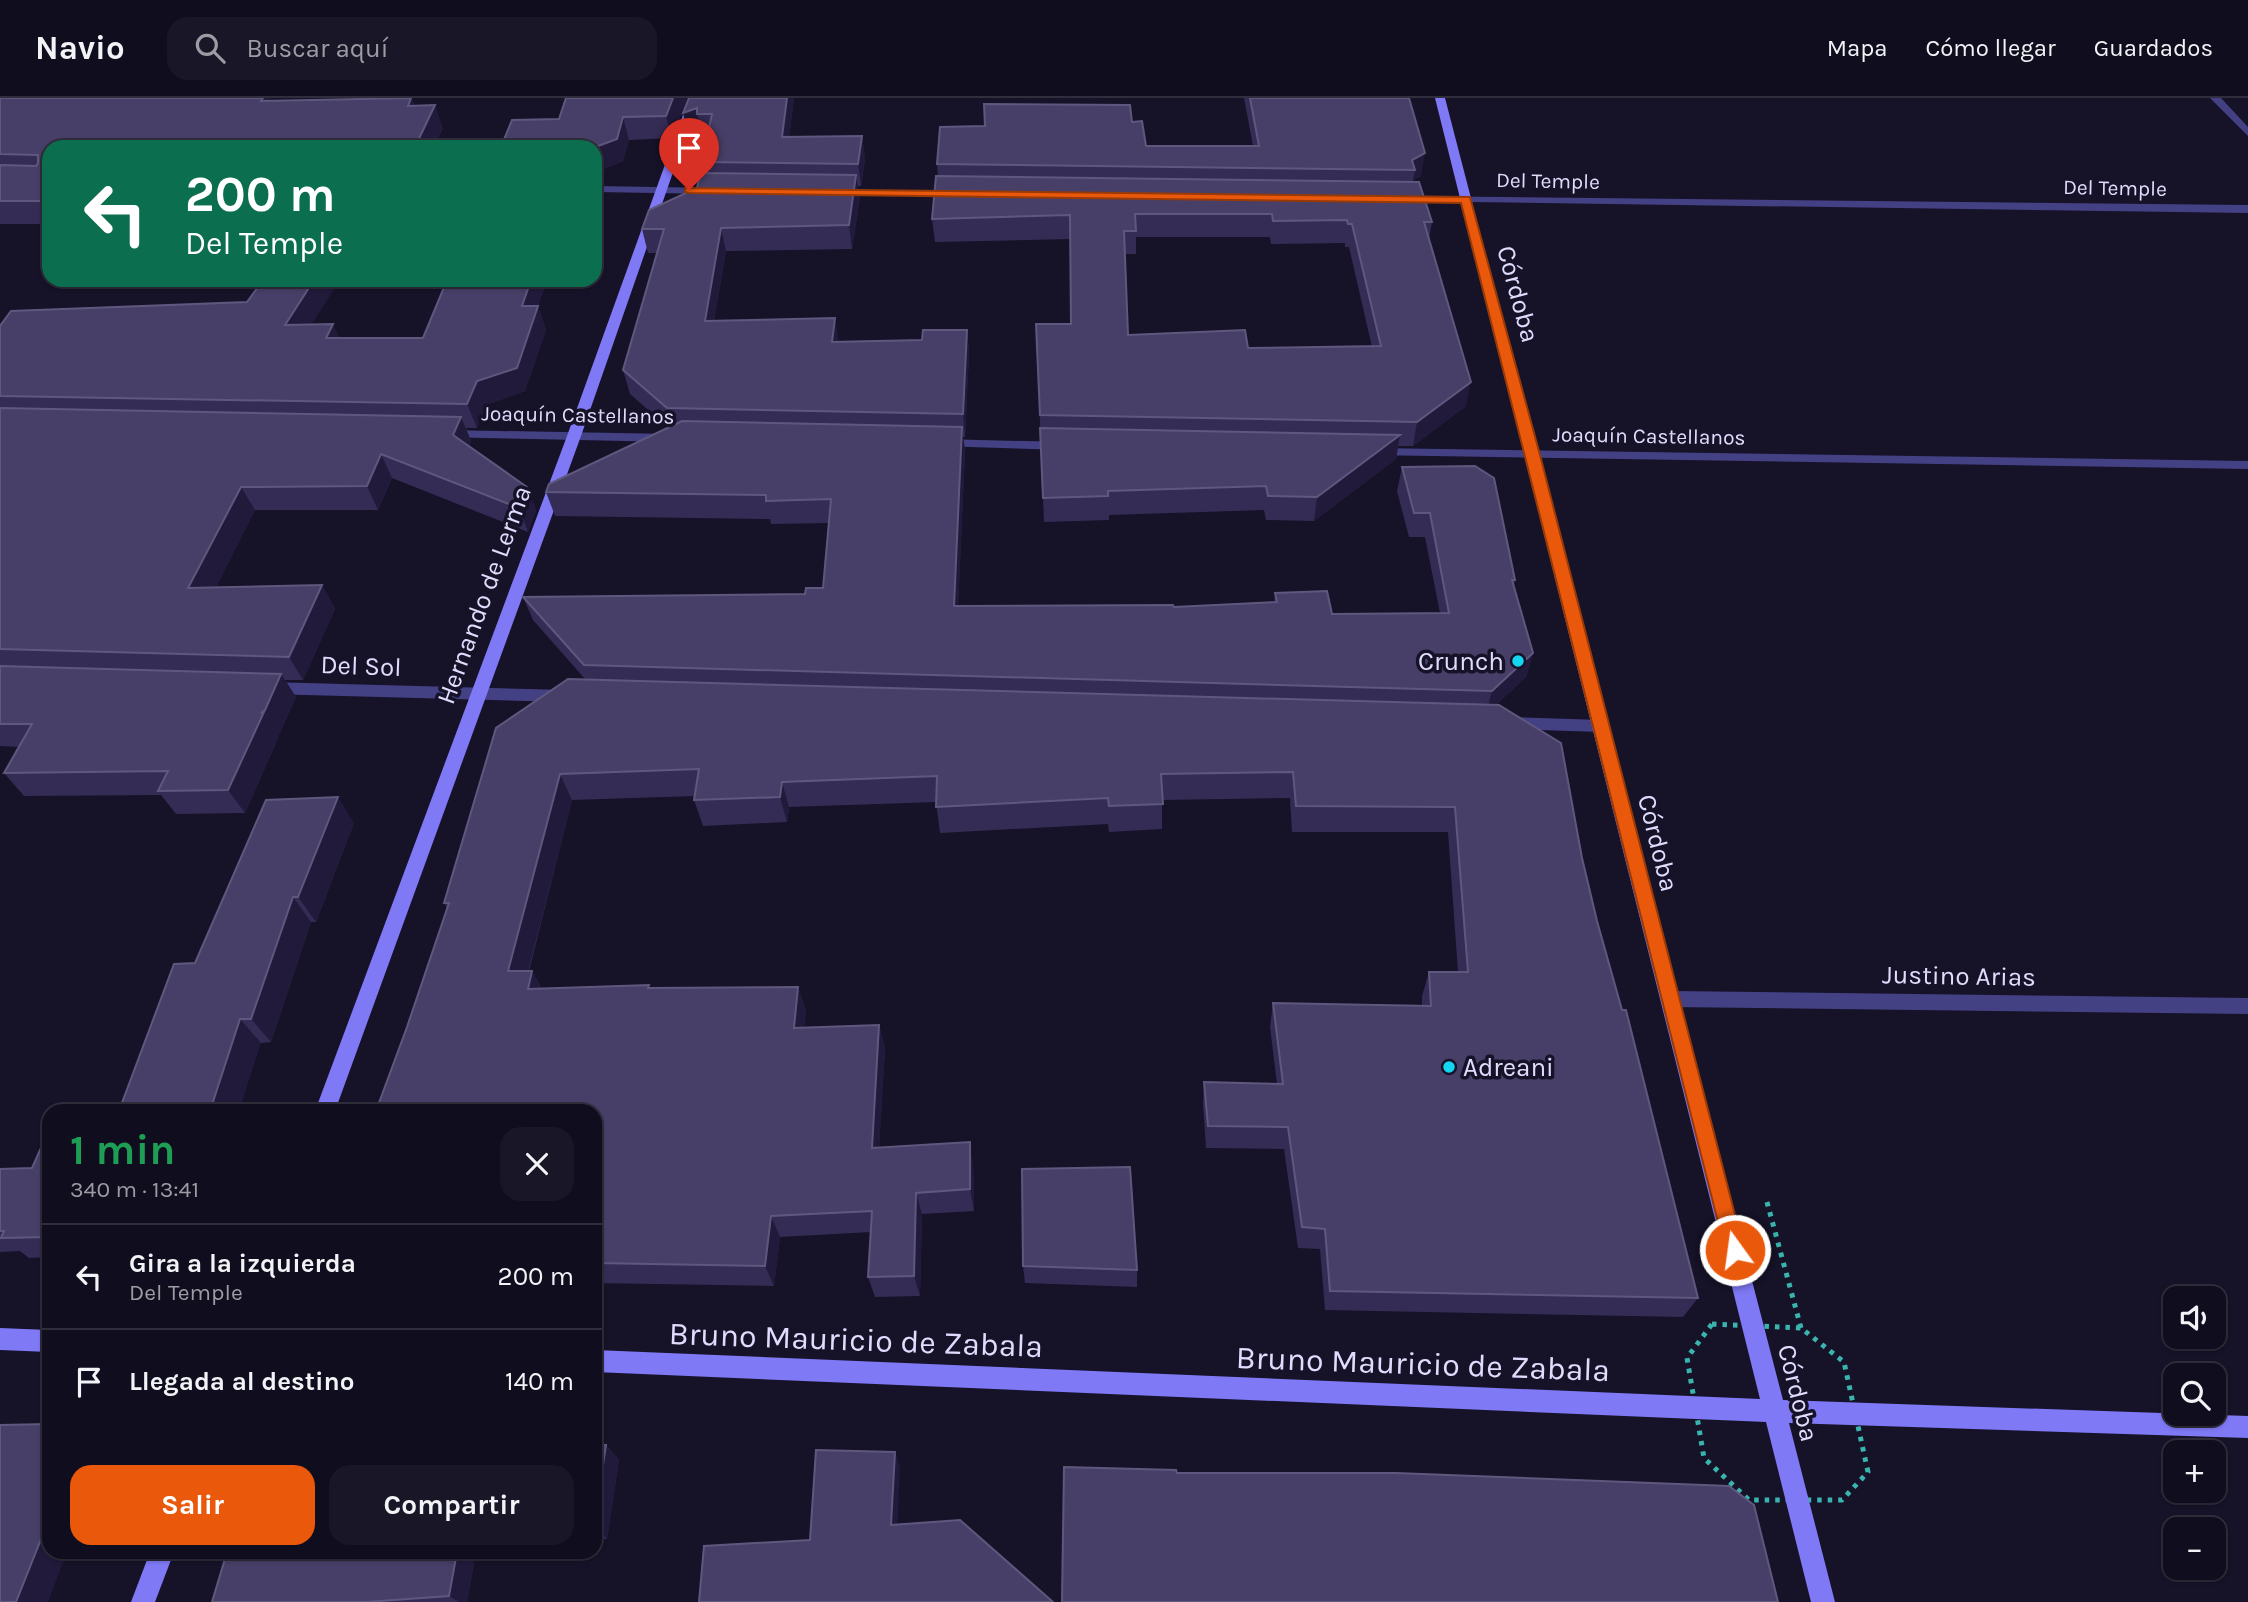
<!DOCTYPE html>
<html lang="es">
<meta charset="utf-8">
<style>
body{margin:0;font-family:Karla,sans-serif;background:#191727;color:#f1f3f6;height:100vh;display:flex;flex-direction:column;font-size:26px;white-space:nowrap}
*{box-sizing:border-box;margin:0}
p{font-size:23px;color:#9c9ca4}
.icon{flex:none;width:38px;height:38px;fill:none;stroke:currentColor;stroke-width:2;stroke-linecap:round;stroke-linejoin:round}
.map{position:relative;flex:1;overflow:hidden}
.drawer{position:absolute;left:42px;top:1006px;width:560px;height:455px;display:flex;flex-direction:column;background:#100e1e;border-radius:21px;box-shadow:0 2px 5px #0004,0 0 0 2px #302e3c}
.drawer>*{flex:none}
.banner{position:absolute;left:42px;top:42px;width:560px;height:147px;border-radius:21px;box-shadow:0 2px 5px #0004,0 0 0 2px #302e3c;background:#0b6e4f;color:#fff;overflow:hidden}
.buttons{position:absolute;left:2163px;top:1188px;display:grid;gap:14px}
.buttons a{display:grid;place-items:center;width:63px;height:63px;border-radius:14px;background:#100e1e;box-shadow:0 2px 5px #0004,0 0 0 2px #302e3c;font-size:35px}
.pin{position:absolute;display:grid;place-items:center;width:60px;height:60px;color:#fff;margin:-72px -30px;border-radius:50% 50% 50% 0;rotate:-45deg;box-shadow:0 0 7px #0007}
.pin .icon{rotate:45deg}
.me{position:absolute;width:77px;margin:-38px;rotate:346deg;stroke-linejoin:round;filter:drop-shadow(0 0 5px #0008)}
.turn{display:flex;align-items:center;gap:24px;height:147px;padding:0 28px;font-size:32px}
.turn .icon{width:91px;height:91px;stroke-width:2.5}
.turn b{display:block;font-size:49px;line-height:60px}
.round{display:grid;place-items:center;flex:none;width:74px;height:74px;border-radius:21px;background:#191727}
.overview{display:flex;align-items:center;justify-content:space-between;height:119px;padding:0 28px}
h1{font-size:42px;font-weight:700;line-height:52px;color:#1e9e55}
.action{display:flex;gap:14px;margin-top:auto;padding:14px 28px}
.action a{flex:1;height:80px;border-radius:21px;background:#ea580c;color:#fff;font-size:28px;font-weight:700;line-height:80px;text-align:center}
.action a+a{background:#191727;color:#f1f3f6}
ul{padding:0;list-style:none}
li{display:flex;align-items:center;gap:21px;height:105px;padding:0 28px;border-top:2px solid #302e3c}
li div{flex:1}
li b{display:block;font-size:26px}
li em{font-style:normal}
header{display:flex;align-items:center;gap:42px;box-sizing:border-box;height:98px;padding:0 35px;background:#100e1e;border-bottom:2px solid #302e3c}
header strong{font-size:33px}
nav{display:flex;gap:38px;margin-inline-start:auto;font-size:24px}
.search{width:490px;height:63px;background:#191727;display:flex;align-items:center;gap:18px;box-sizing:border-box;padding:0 24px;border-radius:21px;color:#9c9ca4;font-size:26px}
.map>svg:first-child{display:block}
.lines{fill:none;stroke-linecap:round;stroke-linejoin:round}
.path{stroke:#39b4ae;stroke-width:5;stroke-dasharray:4.5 6;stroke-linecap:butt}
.lane{fill:#444084;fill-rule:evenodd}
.street{fill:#444084;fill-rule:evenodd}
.secondary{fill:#7f79f6;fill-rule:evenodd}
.wall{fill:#352c55;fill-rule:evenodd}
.shaded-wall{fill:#211a3b}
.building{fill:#473f67;stroke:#5f587e;stroke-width:2;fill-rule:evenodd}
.route{fill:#ea580c;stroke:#983908;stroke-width:2}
.poi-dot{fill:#15d6f0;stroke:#161228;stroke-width:2.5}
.labels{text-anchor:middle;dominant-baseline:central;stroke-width:7;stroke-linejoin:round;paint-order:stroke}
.far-street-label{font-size:21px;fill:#e0dcfd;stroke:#161228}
.street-label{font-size:26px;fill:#e0dcfd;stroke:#161228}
.poi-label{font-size:26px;fill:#e0dcfd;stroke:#161228;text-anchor:end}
.near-street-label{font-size:32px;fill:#e0dcfd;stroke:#161228}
</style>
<header>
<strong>Navio</strong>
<div class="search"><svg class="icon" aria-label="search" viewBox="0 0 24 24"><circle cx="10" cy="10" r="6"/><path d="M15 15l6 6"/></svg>Buscar aquí</div>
<nav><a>Mapa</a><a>Cómo llegar</a><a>Guardados</a></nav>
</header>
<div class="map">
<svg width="2248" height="1504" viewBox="0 0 2248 1504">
<rect width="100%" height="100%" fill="#161228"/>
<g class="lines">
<g class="path">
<polyline points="1767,1104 1801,1230"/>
<polygon points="1712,1226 1801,1230 1844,1264 1868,1374 1842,1402 1749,1402 1704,1360 1687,1260"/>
</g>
<polygon class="lane" points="1670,893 2248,900 2248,916 1670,909 1663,907 1661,901 1663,895"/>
<g class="street">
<polygon points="2210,0 2221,0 2248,29 2248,38"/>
<polygon points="595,88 715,90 721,93 715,96 595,94"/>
<polygon points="834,92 957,92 963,95 957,98 838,97 834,96"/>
<polygon points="1401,98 2248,107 2248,115 1397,103 1395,101"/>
<polygon points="444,332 672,336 679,340 672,344 439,339 439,333"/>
<polygon points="941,341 1064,344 1071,348 1064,352 936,348 936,342"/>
<polygon points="1375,350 2248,363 2248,371 1370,357 1368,354"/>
<polygon points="268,584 566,592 574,598 566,604 268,596 260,590"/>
<polygon points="1507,619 1601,622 1609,628 1601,634 1507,631 1499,625"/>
</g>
<g class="secondary">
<polygon points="689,0 699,0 581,338 335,1013 315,1013 567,338"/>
<polygon points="1435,0 1445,0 1783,1302 2248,1318 2248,1340 1789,1325 1835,1504 1811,1504 1766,1324 595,1274 595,1252 1760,1301"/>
<polygon points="0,1230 49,1232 49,1254 0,1252"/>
<polygon points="150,1454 174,1454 155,1504 131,1504"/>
</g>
</g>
<g class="wall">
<polygon points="0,0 271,3 414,8 443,30 434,49 49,49 49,126 0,126"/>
<polygon points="687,0 672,40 629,42 623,63 604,71 599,85 595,86 595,49 559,21"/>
<polygon points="689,0 794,0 789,39 862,38 865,61 861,88 858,88 860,100 852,151 726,153 714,223 839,243 922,242 967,232 969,255 965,339 963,339 965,353 958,508 1174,509 1274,505 1275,495 1332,516 1440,515 1425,439 1409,439 1397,393 1402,369 1515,482 1514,487 1533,555 1526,579 1496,607 1582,760 1597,823 1698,1200 1683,1219 1325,1212 1320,1151 1298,1150 1284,1051 1206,1050 1203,1006 1204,984 1277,986 1270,929 1273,905 1422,908 1422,898 1429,874 1458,874 1448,734 1292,734 1290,700 1162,702 1162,731 1109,734 1108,726 940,735 936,704 789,709 787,724 703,728 694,702 695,698 572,702 529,873 532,873 542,891 798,889 806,913 804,929 879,927 885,950 879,1049 973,1066 974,1113 922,1116 920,1198 875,1199 868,1179 871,1134 780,1139 774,1188 595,1185 595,1013 407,929 447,810 444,805 585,581 533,522 523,499 805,496 823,490 829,425 771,426 770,421 555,418 546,394 669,330 630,296 623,272 657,155 648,155 642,131 697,90 705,75 702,64 707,39 702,39 700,33 689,38 683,15"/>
<path d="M1244 0H1409L1421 78 1413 82V84L1432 124 1429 141 1466 308 1413 348H1398L1396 361 1314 423 1266 422 1264 412 1109 417V422L1044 424 1036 226H1071L1070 141 935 144 932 121 938 78 937 66 1132 24 1146 48H1253ZM1136 139H1270L1271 146 1345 145V149H1349L1372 249 1248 250 1128 237 1125 156H1136Z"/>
<polygon points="447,182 547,182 538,208 546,232 525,293 486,307 477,330 466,330 471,343 469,348 527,389 536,412 528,434 392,380 378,412 255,412 216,489 322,487 335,511 303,582 285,582 296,599 280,635 278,636 279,638 245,715 176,716 161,697 24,698 4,675 19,649 0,648 0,228 247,204 312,227 340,240 423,240"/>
<polygon points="354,725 316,824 311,824 271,944 261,945 120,1010"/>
<polygon points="49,1032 49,1159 29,1160 20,1153 0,1154 0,1071 32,1070"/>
<polygon points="1023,1168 1137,1172 1137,1189 1025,1185"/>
<polygon points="595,1347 606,1347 619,1362 607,1441 595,1441"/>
<polygon points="476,1454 467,1504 212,1504"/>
</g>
<g class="shaded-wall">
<polygon points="263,0 270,0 277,16 261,3"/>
<polygon points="412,0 420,22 408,8"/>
<polygon points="673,0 687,0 672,40 666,18"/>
<polygon points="787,0 794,0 786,62 782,39"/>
<polygon points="435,7 443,30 434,49 415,49"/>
<polygon points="697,10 697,16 700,33 689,38 683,15"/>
<polygon points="623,19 629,42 623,63 604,71 599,85 595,86 595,55 598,48"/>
<polygon points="862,38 865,61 861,88 858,66"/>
<polygon points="1425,55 1421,78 1413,82 1415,72 1412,62"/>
<polygon points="856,77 860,100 852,151 849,127"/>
<polygon points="721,130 726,153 710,247 705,223"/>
<polygon points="314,182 340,182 296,251 285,227"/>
<polygon points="531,182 547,182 538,208 546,232 525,293 486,307 477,330 467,306 477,283 522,208"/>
<polygon points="835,220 839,244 832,244"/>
<polygon points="333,226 344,249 326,240"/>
<polygon points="967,232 969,255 965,339 963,316"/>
<polygon points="1471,284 1466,308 1413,348 1417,324"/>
<polygon points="461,319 471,343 463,361 453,337"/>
<polygon points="962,329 965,353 957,532 954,508"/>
<polygon points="1400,337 1396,361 1314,423 1317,399"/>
<polygon points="381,356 392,380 378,412 367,388"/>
<polygon points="241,389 255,412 204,514 188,490"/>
<polygon points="527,389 536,412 528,434 519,410"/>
<polygon points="322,487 335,511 303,582 289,559"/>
<polygon points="1533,555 1526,579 1486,616 1492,593"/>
<polygon points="281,576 296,599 280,635 278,636 279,638 245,715 228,692 261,615"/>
<polygon points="560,676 572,702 522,897 508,873"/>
<polygon points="782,684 789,709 787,724 780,699"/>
<polygon points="338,699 354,725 316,824 298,799"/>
<polygon points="293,799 311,824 271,944 251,921"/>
<polygon points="532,873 545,897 528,891"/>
<polygon points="798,889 806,913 801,953 794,930"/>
<polygon points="240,921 261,945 239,1013 210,1013"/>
<polygon points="879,927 885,950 878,1072 872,1050"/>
<polygon points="970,1044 973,1066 974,1113 970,1091"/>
<polygon points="916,1095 922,1116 920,1198 914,1178"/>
<polygon points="771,1118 780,1139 774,1188 765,1168"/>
<polygon points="606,1347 619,1362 607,1441 595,1429 595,1420"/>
<polygon points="895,1354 900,1368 897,1440 891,1427"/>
<polygon points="49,1421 49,1454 67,1454 48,1504 16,1504"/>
<polygon points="457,1454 476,1454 467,1504 459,1504 449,1498"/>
</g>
<g class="building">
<polygon points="0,0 263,0 261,3 411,0 408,8 435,7 415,49 49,49 49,103 0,103 0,67 36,68 38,65 38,57 0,56"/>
<polygon points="566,0 673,0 666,18 623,19 617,41 598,48 595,55 595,49 501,49 512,22 559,21"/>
<polygon points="689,0 787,0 782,39 862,38 858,66 702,64 712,16 697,16 697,10 683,15"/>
<polygon points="1250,0 1409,0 1425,55 1412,62 1415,72 937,66 940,29 985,28 984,6 1130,7 1132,24 1142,23 1146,48 1259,48"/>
<polygon points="700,75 856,77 849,127 721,130 705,223 835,220 832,244 922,242 923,232 967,232 963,316 667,310 623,272 664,131 642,131 649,112 697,90"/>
<path d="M936 78 1419 84 1432 124H1424L1471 284 1417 324 1040 317 1036 226H1071L1070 117 932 121ZM1135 116H1272L1273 123 1347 122 1348 126H1352L1381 248 1248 250 1245 232 1128 237 1124 133H1136Z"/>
<polygon points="263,182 314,182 285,227 333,226 326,240 423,240 447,182 531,182 522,208 538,208 517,270 477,283 467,306 0,298 0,228 11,213 247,204"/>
<polygon points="0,310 461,319 453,337 527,389 519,410 381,356 367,388 241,389 188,490 322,487 289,559 0,551"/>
<polygon points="682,323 962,329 954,508 1173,507 1174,509 1277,504 1275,495 1327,493 1332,516 1449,515 1430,415 1414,415 1402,369 1475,368 1494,380 1515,482 1512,482 1533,555 1492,593 584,567 523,499 805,496 806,490 823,490 831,401 766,403 766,397 546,394 549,386"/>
<polygon points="1040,330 1400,337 1317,399 1268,398 1266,388 1108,393 1108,398 1043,400"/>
<polygon points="0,568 281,576 265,612 261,615 264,614 228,692 158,693 168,673 4,675 32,626 0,626"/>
<polygon points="568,581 1499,607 1561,645 1582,760 1597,823 1622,912 1626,912 1698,1200 1330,1193 1325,1131 1302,1129 1288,1029 1208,1028 1204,984 1283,986 1273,905 1431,908 1429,874 1468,874 1455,709 1296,708 1293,674 1161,676 1163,706 1109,708 1108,700 936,709 937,678 782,684 780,699 694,702 699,671 560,676 508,873 532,873 528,891 649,887 648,890 798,889 794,930 879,927 872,1050 970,1044 970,1091 916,1095 914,1178 868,1179 872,1113 771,1118 765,1168 595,1165 595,1013 376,1013 407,929 449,805 444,805 496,630"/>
<polygon points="338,699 298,799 293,799 251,921 240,921 210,1013 58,1013 58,1012 120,1010 174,866 195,865 266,702"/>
<polygon points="49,1032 49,1139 1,1140 4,1133 0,1133 0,1071 32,1070"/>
<polygon points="1130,1069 1137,1172 1023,1168 1022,1071"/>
<polygon points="49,1326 49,1421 16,1504 0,1504 0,1327"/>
<polygon points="595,1347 606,1347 595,1420"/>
<polygon points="816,1352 895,1354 891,1427 960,1422 1053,1504 699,1504 704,1448 810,1442"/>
<polygon points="1064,1369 1176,1372 1177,1375 1396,1375 1729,1388 1754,1407 1778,1504 1062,1504"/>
<polygon points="227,1454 457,1454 449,1498 366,1504 212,1504"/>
</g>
<polygon class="route" points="685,90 1470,99 1540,357 1744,1152 1741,1159 1735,1162 1728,1159 1725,1152 1461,105 689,95 685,94"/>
<g class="poi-dot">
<circle cx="1518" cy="563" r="7"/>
<circle cx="1449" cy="969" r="7"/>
</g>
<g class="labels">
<g class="far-street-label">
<text transform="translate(1548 83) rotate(1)">Del Temple</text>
<text transform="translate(2115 90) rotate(1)">Del Temple</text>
<text transform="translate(578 317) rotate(1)">Joaquín Castellanos</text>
<text transform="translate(1649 338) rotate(1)">Joaquín Castellanos</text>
</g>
<g class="street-label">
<text transform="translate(1518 196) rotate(75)">Córdoba</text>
<text transform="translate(484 497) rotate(-70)">Hernando de Lerma</text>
<text transform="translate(361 568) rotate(2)">Del Sol</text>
<text transform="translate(1658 745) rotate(76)">Córdoba</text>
<text transform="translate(1959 878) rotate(1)">Justino Arias</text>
<text transform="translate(1798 1295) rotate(76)">Córdoba</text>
</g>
<g class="poi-label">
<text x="1504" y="563">Crunch</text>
<text x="1463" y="969" text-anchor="start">Adreani</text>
</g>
<g class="near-street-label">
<text transform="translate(856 1242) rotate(2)">Bruno Mauricio de Zabala</text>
<text transform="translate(1423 1266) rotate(2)">Bruno Mauricio de Zabala</text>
</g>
</g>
</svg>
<div class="buttons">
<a><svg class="icon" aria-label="sound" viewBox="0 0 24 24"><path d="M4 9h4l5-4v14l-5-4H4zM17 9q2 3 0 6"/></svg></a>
<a><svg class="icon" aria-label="search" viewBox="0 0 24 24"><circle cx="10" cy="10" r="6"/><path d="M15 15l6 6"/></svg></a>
<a>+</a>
<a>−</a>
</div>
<div class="pin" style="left:689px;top:92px;background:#d93025"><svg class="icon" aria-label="arrive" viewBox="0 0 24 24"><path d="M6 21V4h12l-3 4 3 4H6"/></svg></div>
<svg class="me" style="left:1735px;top:1152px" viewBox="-20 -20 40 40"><circle r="17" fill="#ea580c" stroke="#fff" stroke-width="3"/><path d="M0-11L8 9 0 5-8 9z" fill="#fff"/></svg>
<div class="banner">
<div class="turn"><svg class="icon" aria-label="left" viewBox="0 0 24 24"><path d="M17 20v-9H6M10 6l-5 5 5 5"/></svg><div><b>200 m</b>Del Temple</div></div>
</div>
<section class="drawer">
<div class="overview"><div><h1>1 min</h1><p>340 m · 13:41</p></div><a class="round"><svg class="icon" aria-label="close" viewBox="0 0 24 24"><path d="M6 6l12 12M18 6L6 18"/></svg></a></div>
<ul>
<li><svg class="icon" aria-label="left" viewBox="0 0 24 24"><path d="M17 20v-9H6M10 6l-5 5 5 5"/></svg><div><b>Gira a la izquierda</b><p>Del Temple</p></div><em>200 m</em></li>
<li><svg class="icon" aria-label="arrive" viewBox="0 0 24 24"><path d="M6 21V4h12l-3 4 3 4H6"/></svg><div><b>Llegada al destino</b></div><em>140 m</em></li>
</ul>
<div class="action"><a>Salir</a><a>Compartir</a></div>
</section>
</div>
